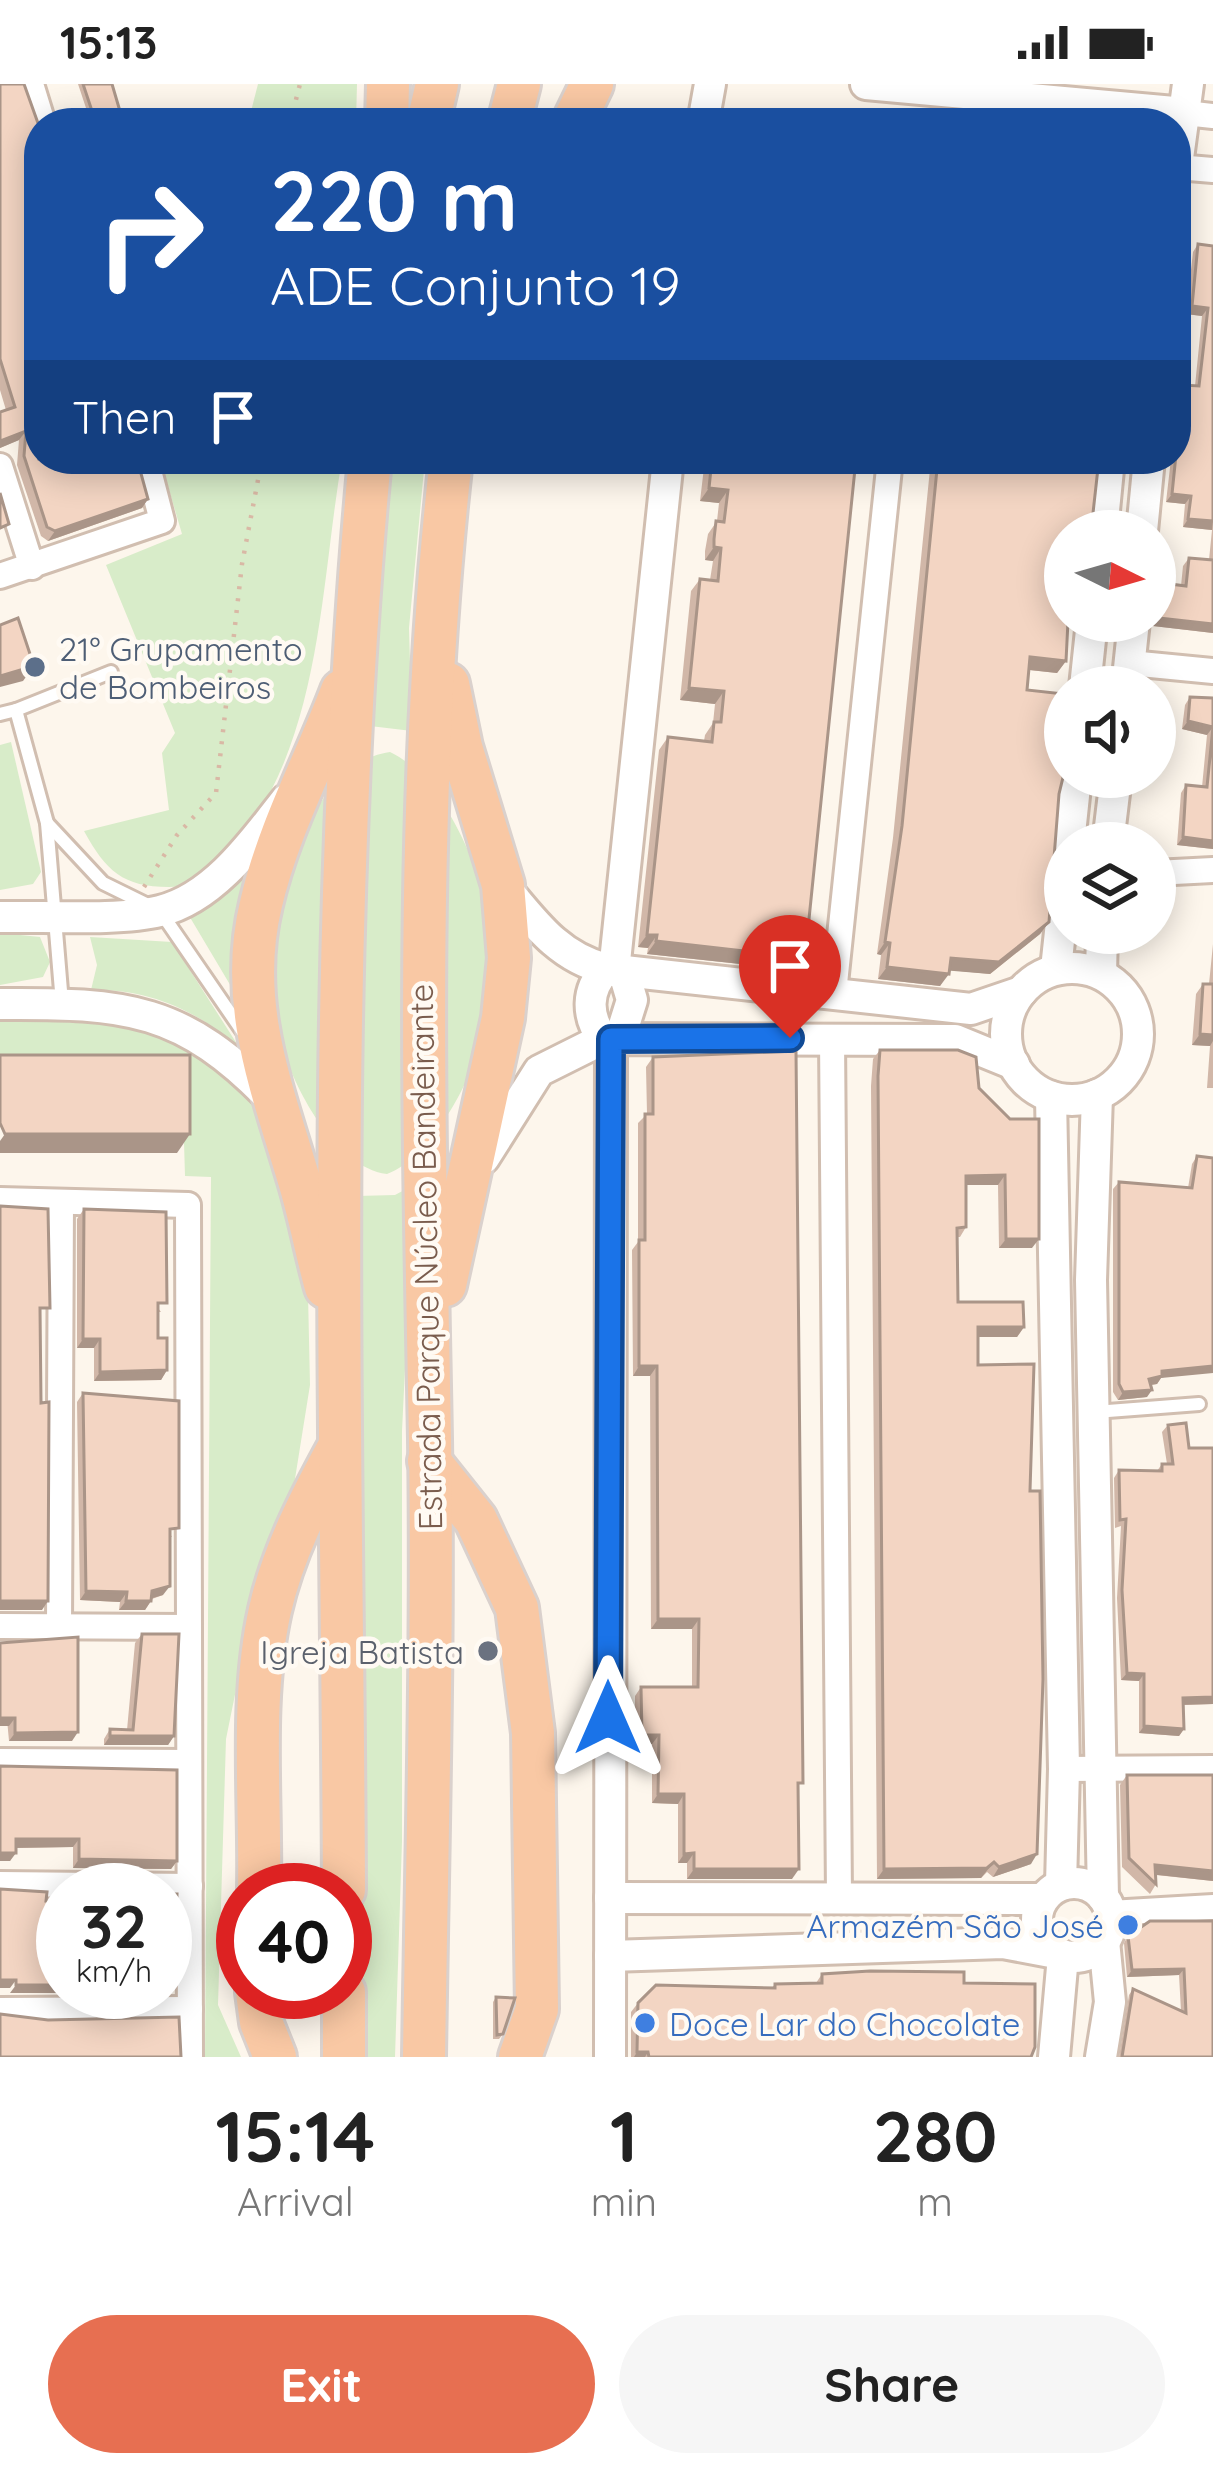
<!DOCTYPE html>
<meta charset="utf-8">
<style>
body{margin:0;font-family:Quicksand,sans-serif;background:#f6f6f6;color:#222;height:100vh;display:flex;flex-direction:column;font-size:45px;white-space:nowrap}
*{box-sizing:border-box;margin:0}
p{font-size:39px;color:#767676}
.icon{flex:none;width:66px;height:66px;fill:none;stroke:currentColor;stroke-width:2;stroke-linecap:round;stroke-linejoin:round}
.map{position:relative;height:1973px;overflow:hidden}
.drawer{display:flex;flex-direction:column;background:#fff;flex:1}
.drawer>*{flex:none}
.banner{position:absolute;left:24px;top:24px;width:1167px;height:366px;border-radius:48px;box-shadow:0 6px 30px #0003;background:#1a4fa0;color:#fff;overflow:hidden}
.needle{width:78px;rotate:95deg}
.buttons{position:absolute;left:1044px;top:426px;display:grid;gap:24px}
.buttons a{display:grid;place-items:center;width:132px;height:132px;border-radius:50%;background:#fff;box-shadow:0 6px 30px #0003;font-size:60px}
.speed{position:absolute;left:36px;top:1779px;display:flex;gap:24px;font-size:60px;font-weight:700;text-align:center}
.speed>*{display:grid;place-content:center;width:156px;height:156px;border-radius:50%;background:#fff;box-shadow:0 6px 30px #0003;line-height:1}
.speed small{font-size:30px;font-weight:400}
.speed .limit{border:18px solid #d22;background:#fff;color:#111}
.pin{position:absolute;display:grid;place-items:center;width:102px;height:102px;color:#fff;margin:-123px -51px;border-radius:50% 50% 50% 0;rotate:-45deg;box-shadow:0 0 12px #0007}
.pin .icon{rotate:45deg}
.me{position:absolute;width:132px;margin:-66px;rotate:0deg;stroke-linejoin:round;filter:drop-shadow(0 0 9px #0008)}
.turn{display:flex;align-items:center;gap:42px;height:252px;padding:0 48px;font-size:54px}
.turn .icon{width:156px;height:156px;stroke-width:2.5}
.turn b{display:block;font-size:84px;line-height:102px}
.then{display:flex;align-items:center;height:114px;padding:0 48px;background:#0003;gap:24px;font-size:45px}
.eta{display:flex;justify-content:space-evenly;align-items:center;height:204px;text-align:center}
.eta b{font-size:72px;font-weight:800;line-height:84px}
.button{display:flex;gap:24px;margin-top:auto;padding:24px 48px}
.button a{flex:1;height:138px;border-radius:72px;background:#e76f51;color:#fff;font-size:48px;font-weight:800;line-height:138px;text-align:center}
.button a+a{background:#f6f6f6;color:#222}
.status{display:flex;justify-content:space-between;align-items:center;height:84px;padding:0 60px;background:#fff;direction:ltr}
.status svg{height:33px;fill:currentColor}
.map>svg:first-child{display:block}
.green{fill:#d8ecc9}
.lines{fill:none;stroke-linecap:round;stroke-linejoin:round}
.service-casing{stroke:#d1beb0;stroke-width:18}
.minor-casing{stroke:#d1beb0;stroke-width:30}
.tertiary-casing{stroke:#d1beb0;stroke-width:36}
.trunk-casing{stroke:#dad1cd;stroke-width:48}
.path{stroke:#d9b8a5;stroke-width:4.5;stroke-dasharray:3 9;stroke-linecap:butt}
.service{stroke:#fff;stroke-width:12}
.minor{stroke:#fff;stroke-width:24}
.tertiary{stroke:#fff;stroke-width:30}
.trunk{stroke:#f9c8a4;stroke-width:42}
.wall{fill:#d1b7a8}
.shaded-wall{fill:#aa9588}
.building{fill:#f3d5c3;stroke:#aa9588;stroke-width:3}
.route-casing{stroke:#114b97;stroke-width:30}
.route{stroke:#1a73e8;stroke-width:21}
.service-dot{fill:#5c6f8a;stroke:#fffaf3;stroke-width:4.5}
.worship-dot{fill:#6b7280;stroke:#fffaf3;stroke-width:4.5}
.shop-dot{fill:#3f7fe0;stroke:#fffaf3;stroke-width:4.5}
.labels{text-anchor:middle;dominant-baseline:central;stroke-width:9;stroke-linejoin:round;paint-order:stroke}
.service-label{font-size:33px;fill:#4e5e75;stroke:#fffaf3;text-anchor:start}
.street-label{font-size:33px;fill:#7a5c4d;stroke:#fffaf3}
.worship-label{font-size:33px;fill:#5b616d;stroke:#fffaf3;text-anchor:end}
.shop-label{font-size:33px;fill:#366cbe;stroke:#fffaf3;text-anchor:end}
</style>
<div class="status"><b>15:13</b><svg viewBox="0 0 49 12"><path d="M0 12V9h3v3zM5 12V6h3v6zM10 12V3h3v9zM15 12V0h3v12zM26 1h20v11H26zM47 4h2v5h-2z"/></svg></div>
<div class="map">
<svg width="1213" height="1973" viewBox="0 0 1213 1973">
<rect width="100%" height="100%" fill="#fdf6ec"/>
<g class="green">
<polygon points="258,0 357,0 356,39 248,39"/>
<path d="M160 375H342C320 504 322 655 236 761 218 783 198 803 169 803 123 803 106 787 84 747L169 726 162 669 175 649 106 481 182 450Z"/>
<polygon points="387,375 425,375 409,544 412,647 370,642"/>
<polygon points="11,658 41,788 33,800 0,806 0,661"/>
<path d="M390 668C452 697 497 821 497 886 497 945 445 1069 387 1090 316 1081 258 934 268 869 278 803 314 678 390 668Z"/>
<polygon points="248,790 232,904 188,830 226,811"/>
<polygon points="0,849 40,853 50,878 43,893 0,901"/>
<path d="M90 853 172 858 246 974C208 929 149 904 91 906L97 881Z"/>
<polygon points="0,929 123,932 207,971 247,1010 277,1058 307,1164 310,1301 294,1401 257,1502 226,1655 218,1921 241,1973 205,1973 211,1093 185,1092 182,991 0,993"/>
<polygon points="425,1095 408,1223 402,1347 402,1757 395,1973 364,1973 363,1852 350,1729 357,1112 395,1111"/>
</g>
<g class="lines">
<defs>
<g id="service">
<polyline points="16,626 111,588"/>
<polyline points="0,630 16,626 47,739 62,919"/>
<polyline points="47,739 103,799 160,827 243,948"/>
<polyline points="1095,1328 1199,1320"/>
</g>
<g id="minor">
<polyline points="31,0 43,39"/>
<polyline points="1185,29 1213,32"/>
<polyline points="1177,83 1213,86"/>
<polyline points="0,382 32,483"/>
<polyline points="0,492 162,437 146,375"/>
<polyline points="1130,579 1213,587"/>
<polyline points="1155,789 1213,786"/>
<polyline points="834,909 890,375"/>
<polyline points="832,954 839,1813"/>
<polyline points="0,1116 188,1121 190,1973"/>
<polyline points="0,1542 188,1543"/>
<polyline points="59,1542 61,1118"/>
<polyline points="0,1677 189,1678"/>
<polyline points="1064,1685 1213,1684"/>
<polyline points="0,1800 190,1802"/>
<polyline points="1110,1829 1213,1823"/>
<polyline points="0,1926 190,1925"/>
</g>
<g id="tertiary">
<polyline points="866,0 1185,29"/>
<polyline points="703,39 710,0"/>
<polyline points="1176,89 1188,0"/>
<polyline points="1102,447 1109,375"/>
<polyline points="1142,447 1149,375"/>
<polyline points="1085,603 1092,537"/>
<polyline points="1127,603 1134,537"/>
<polyline points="1069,759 1076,693"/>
<polyline points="1108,759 1116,693"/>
<path d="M503 801C534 838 558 873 606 885L971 925 1021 908"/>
<path d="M0 833C44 832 120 837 160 827 214 814 254 757 286 716"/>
<circle cx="1072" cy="950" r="66"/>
<polyline points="1056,885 1065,801"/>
<polyline points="614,887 668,375"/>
<polyline points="1101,890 1102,849"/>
<path d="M0 920C126 919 183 923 273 1017"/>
<polyline points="620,954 632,916 624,889"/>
<path d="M603 955C586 932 586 906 606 885"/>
<polyline points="1097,1011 1091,1196 1103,1813"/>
<polyline points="1051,1013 1064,1685 1061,1801"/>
<polyline points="484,1074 539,987 603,955 955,956 1014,980"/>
<circle cx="1074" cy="1836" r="37"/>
<polyline points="610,1814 1043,1815"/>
<polyline points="610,1872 1003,1859 1056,1869"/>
<polyline points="610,1973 611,955"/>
<polyline points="1054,1973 1063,1872"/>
<polyline points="1101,1973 1110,1918 1104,1857"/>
</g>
<g id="trunk">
<polyline points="387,39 388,0"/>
<polyline points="428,39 437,0"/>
<polyline points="509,39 519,0"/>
<polyline points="573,39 592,0"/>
<polyline points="445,1201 503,934 509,874 503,801 461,663 448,600"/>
<path d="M326 1203C316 1168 310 1132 299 1096 272 1004 237 919 261 820 278 746 315 678 342 607"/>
<polyline points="429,1377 476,1436 517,1524 533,1649 537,1925 520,1973"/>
<path d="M259 1806C261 1716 250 1615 270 1526 283 1468 311 1414 339 1363"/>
<path d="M344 1806C342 1330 325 849 370 375"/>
<polyline points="257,1908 261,1938 275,1973"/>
<polyline points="344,1908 344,1973"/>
<path d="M424 1973C427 1767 433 1561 430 1355 424 1028 414 701 451 375"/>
</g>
</defs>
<use href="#service" class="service-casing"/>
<use href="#minor" class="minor-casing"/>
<use href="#tertiary" class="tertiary-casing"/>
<use href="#trunk" class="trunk-casing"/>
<g class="path">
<polyline points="290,39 300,0"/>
<polyline points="144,803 177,751 216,709 242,480 262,375"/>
</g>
<use href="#service" class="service"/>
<use href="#minor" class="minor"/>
<use href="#tertiary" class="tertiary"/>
<use href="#trunk" class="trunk"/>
</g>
<g class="wall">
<polygon points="0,0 39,375 148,415 142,424 48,457 41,452 17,381 19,356 0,364 0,328 6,326 0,306"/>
<polygon points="78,0 112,0 119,39 91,39"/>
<polygon points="1198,160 1213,162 1213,549 1153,542 1157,507 1162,499 1181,502 1183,482 1189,474 1209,476 1212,446 1183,443 1185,420 1166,418 1171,375 1176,375 1177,309 1183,301 1195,302 1202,232 1186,230 1193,168"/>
<polygon points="705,375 856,375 797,886 647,870 648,864 638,863 659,666 668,653 704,657 705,651 713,639 715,620 680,616 691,507 700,495 710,496 713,477 705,476 705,467 708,450 717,437 719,419 700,417"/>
<polygon points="931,375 1099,375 1065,447 1066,577 1057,589 1029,586 1027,606 1060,648 1059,710 1049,838 1040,850 990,890 949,886 940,902 878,895 881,871 877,870 893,754"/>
<polygon points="1190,613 1213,614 1213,765 1177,761 1181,709 1186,701 1202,703 1207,651 1182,645 1185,621"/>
<polygon points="1213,860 1213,1004 1207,1004 1210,962 1192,961 1196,910 1203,900 1209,900"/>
<polygon points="880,966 979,1004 1032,1164 999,1164 998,1101 966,1101 966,1143 960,1153 957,1153 958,1218 1024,1243 1017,1253 978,1253 978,1281 1030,1407 1031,1780 993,1793 987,1788 981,1794 877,1795 871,1002 873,975"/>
<polygon points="653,973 798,1705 792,1795 687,1795 687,1779 678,1779 678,1720 652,1719 652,1660 635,1660 635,1612 641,1603 692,1603 692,1545 651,1545 650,1292 633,1292 632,1166 638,1158 638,1039 647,1030 646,983"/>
<polygon points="1197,1072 1161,1294 1157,1300 1150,1301 1147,1313 1118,1316 1113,1308 1113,1105 1119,1098 1188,1104 1192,1080"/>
<polygon points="84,1125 161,1228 158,1228 158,1254 167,1286 161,1296 94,1297 94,1264 77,1264 77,1135"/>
<polygon points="83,1309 172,1453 170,1453 163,1511 152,1515 145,1526 119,1526 120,1518 80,1516 77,1318"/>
<polygon points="1168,1341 1189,1364 1213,1364 1213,1620 1184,1621 1184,1645 1179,1652 1139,1649 1139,1597 1121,1596 1117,1514 1121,1442 1115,1444 1114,1394 1119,1386 1157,1387 1162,1380 1167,1380 1162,1348"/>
<polygon points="142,1550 174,1652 168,1661 104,1661 104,1655 110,1645 127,1646 135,1559"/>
<polygon points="0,1559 72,1657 9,1657"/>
<polygon points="0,1682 177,1777 171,1785 73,1784 73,1763 16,1764 10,1777"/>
<polygon points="1127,1691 1213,1797 1156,1791 1156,1800 1150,1810 1122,1783 1120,1701"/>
<polygon points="1213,1837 1213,1973 1119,1973 1129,1911 1133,1905 1181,1927 1179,1891 1127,1893 1124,1859 1128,1852"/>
<polygon points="822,1890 964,1899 1031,1973 631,1973 631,1928 638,1919 772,1904 775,1900 816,1899"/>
<polygon points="496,1913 503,1950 499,1955 493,1955 493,1918"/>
</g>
<g class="shaded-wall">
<polygon points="1192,222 1208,224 1202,232 1186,230"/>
<polygon points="26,347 19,356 0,364 0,357"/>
<polygon points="709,404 728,406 719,419 700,417"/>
<polygon points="1172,410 1191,412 1185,420 1166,418"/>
<polygon points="148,415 142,424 48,457 55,447"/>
<polygon points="1188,435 1213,437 1212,446 1183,443"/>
<polygon points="714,463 721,464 713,477 705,476"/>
<polygon points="1159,534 1213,540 1213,549 1153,542"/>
<polygon points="1030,573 1066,577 1057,589 1021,585"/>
<polygon points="34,582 23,597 0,603 0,592"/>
<polygon points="689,604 724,607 715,620 680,616"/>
<polygon points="1188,637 1213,643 1207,651 1182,645"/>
<polygon points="1183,753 1213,757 1213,765 1177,761"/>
<polygon points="1049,838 1040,850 990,890 942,886 951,874"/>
<polygon points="647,851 657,851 648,864 638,863"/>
<polygon points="656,857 805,874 797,886 647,870"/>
<polygon points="885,858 890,859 881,871 877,870"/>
<polygon points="887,883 949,890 940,902 878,895"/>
<polygon points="1200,950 1213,951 1213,957 1210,962 1192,961"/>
<polygon points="5,1050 190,1050 177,1069 0,1069 0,1057"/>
<polygon points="1005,1091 998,1101 959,1101 966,1092"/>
<polygon points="1006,1155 1039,1155 1032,1164 999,1164"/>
<polygon points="978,1243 1024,1243 1017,1253 971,1253"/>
<polygon points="83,1255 100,1255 94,1264 77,1264"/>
<polygon points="639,1282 657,1282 650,1292 633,1292"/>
<polygon points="1213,1282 1213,1289 1161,1294 1157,1300 1144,1302 1149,1295 1162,1287"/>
<polygon points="167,1286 161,1296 94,1297 100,1288"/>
<polygon points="1152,1306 1147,1313 1118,1316 1123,1308"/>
<polygon points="170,1502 163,1511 146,1516 152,1507"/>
<polygon points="86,1507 127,1508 120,1518 80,1516"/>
<polygon points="0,1517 48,1517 42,1526 0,1526"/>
<polygon points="126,1517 151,1517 145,1526 119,1526"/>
<polygon points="658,1535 699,1535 692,1545 651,1545"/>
<polygon points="1127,1589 1144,1590 1139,1597 1121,1596"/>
<polygon points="1213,1613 1213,1620 1178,1621 1183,1614"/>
<polygon points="0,1634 15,1634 9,1642 0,1642"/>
<polygon points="1144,1642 1184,1645 1179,1652 1139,1649"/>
<polygon points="78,1648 72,1657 9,1657 15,1649"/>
<polygon points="642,1651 659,1651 652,1660 635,1660"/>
<polygon points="110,1652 174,1652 168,1661 104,1661"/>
<polygon points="658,1710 684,1710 678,1720 652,1719"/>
<polygon points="16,1755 79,1755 73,1763 10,1764"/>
<polygon points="0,1769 16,1769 10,1777 0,1777"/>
<polygon points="694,1769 687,1779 678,1779 684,1770"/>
<polygon points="1037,1770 1031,1780 993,1793 999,1783"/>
<polygon points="79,1775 177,1777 171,1785 73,1784"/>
<polygon points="994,1778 981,1794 877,1795 884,1785"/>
<polygon points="1155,1781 1213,1787 1213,1797 1149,1790"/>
<polygon points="694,1785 799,1785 792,1795 687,1795"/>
<polygon points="1184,1885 1179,1891 1127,1893 1132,1886"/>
<polygon points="0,1896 16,1896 10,1904 0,1904"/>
<polygon points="165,1900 174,1900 168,1909 10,1909 16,1901 63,1901 63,1908 165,1908"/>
<polygon points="637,1968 648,1968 645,1973 634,1973"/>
</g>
<g class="building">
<polygon points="0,0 24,0 39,42 39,375 137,375 148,415 55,447 47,443 24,372 26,347 0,357 0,328 15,323 0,275"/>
<polygon points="83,0 112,0 122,34 107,39 96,39"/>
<polygon points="1198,160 1213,162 1213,437 1188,435 1191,412 1172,410 1183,301 1199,302 1208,224 1192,222"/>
<polygon points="712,375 856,375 805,874 656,857 657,851 647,851 668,653 712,658 714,638 721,638 724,607 689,604 700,495 718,497 721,464 714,463 714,455 716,437 724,438 728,406 709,404"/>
<polygon points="938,375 1099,375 1091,447 1065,447 1065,537 1068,537 1066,577 1030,573 1027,606 1064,610 1060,648 1065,648 1065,685 1059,710 1049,838 999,878 951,874 949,890 887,883 890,859 885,858 902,742"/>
<polygon points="0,409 9,440 0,444"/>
<polygon points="1189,474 1213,476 1213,540 1159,534 1162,499 1186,502"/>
<polygon points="18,534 34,582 0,592 0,541"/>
<polygon points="1190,613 1213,614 1213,757 1183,753 1186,701 1207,703 1213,643 1188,637"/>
<polygon points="1203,900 1213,900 1213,951 1200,950"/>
<polygon points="880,966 958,966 976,973 979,1004 1010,1035 1039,1035 1039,1155 1006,1155 1005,1091 966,1092 966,1143 957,1144 958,1218 1023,1218 1024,1243 978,1243 978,1281 1034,1280 1030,1407 1040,1407 1043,1595 1037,1770 999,1783 994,1778 987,1784 884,1785 878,992"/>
<polygon points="796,967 803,1699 798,1699 799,1785 694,1785 694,1769 684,1770 684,1710 658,1710 659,1651 642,1651 641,1603 698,1603 699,1535 658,1535 657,1282 639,1282 639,1156 645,1156 645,1030 653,1030 653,973"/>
<polygon points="0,971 190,971 190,1050 5,1050 0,1039"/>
<polygon points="1197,1072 1213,1074 1213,1282 1162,1287 1162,1292 1149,1295 1152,1306 1123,1308 1119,1300 1119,1098 1192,1104"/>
<polygon points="0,1122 48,1125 50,1224 40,1224 41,1319 49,1318 48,1517 0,1517"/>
<polygon points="84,1125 166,1128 167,1219 158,1219 158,1254 167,1254 167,1286 100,1288 100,1255 83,1255"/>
<polygon points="83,1309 179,1317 179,1444 170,1445 170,1502 152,1507 151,1517 126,1517 127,1508 86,1507"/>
<polygon points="1186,1339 1189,1364 1213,1364 1213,1613 1183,1614 1184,1645 1144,1642 1144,1590 1127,1589 1122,1506 1126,1435 1120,1436 1119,1386 1162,1387 1162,1380 1173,1380 1168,1341"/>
<polygon points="142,1550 179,1550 174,1652 110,1652 110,1645 133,1646"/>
<polygon points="78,1553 78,1648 15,1649 15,1634 0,1634 0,1559"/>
<polygon points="0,1682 177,1686 177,1777 79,1775 79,1755 16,1755 16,1769 0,1769"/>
<polygon points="1127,1691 1213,1691 1213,1787 1155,1781 1156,1800 1129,1774"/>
<polygon points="0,1805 47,1808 46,1817 63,1818 63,1901 16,1901 16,1896 0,1896"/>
<polygon points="165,1810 177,1810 174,1900 165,1900"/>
<polygon points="1150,1837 1213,1837 1213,1973 1122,1973 1133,1905 1186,1929 1184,1885 1132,1886 1128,1852"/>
<polygon points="870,1887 964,1888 964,1899 1035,1900 1035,1963 1031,1973 649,1973 648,1968 637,1968 638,1919 656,1901 775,1904 775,1900 822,1899 822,1890"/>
<polygon points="496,1913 515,1914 503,1950 497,1951"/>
<polygon points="0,1930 48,1936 179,1933 181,1973 0,1973"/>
</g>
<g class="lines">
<defs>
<polyline id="route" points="608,1634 611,955 790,954"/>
</defs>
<use href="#route" class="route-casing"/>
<use href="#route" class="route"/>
</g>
<circle class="service-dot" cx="35" cy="583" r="12"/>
<circle class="worship-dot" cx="488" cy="1567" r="12"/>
<g class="shop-dot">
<circle cx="1128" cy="1841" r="12"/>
<circle cx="645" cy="1939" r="12"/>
</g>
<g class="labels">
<g class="service-label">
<text x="59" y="564">21° Grupamento<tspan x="59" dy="38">de Bombeiros</tspan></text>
</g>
<g class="street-label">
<text transform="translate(425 1173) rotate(-91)">Estrada Parque Núcleo Bandeirante</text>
</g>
<g class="worship-label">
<text x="464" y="1567">Igreja Batista</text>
</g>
<g class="shop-label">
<text x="1104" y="1841">Armazém São José</text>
<text x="669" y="1939" text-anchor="start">Doce Lar do Chocolate</text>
</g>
</g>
</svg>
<div class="buttons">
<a><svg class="needle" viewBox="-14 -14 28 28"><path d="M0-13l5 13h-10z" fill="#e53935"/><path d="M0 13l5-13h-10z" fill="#767676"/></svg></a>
<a><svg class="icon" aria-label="sound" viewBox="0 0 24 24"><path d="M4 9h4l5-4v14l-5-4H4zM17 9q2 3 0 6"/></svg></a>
<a><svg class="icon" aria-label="layers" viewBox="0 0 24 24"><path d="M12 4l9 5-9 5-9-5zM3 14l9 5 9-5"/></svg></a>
</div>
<div class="speed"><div>32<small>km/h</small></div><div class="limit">40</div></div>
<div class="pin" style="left:790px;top:954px;background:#d93025"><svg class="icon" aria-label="arrive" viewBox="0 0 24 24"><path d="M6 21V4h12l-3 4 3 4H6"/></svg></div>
<svg class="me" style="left:608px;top:1634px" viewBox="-20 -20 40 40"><path d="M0-17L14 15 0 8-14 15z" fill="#1a73e8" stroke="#fff" stroke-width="4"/></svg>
<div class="banner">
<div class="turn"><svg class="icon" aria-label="right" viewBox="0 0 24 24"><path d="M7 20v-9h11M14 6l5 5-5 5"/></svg><div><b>220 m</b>ADE Conjunto 19</div></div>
<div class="then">Then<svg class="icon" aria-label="arrive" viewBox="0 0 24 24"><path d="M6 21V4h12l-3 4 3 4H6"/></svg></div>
</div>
</div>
<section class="drawer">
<div class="eta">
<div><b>15:14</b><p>Arrival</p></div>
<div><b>1</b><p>min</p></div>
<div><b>280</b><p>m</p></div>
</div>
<div class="button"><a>Exit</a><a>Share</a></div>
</section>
